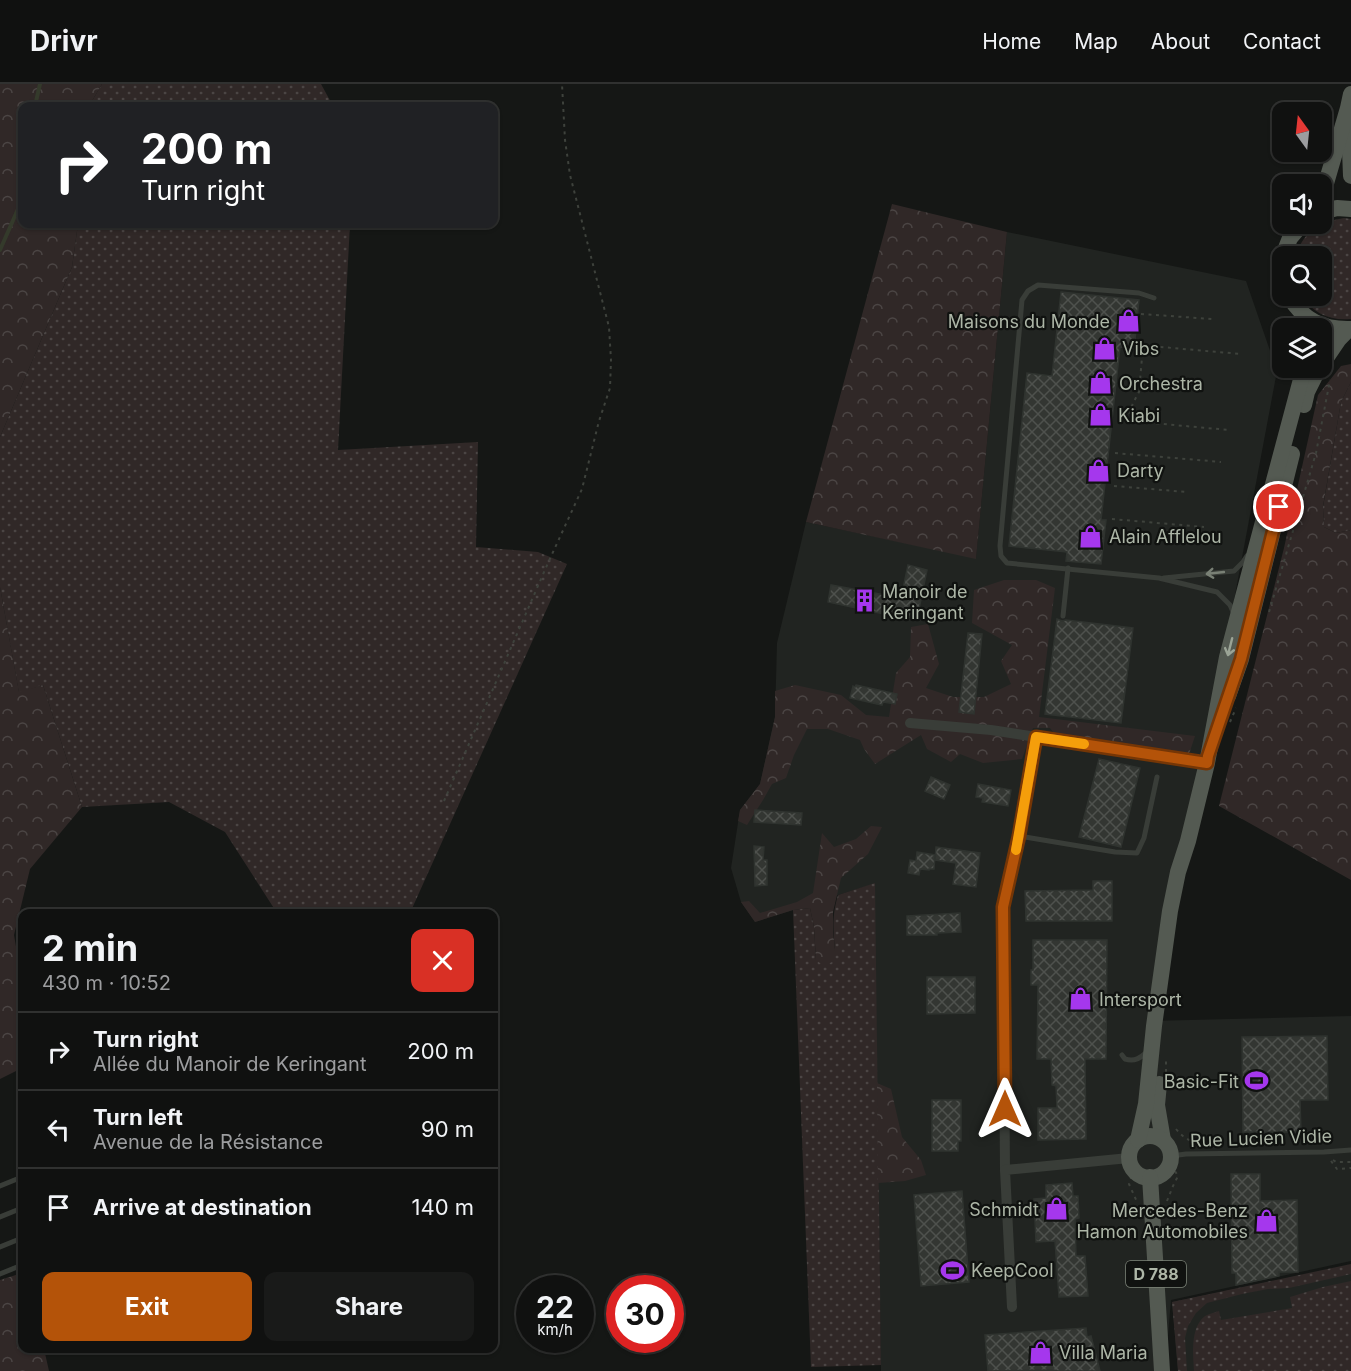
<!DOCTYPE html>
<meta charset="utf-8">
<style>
body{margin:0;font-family:Inter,sans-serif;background:#191a19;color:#f1f3f6;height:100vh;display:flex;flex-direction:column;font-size:22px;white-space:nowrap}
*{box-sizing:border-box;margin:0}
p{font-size:20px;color:#9c9d9f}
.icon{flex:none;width:33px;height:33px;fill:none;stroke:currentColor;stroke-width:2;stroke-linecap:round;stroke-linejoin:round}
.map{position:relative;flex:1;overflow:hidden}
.details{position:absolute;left:18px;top:825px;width:480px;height:444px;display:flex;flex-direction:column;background:#101110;border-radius:12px;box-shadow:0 2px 4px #0004,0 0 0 2px #303130}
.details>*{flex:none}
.banner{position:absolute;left:18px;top:18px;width:480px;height:126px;border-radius:12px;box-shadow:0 2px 4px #0004,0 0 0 2px #303130;background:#202124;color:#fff;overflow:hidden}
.needle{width:39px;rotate:345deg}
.controls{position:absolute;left:1272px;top:18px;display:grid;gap:12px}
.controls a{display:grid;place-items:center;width:60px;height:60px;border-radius:12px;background:#101110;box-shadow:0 2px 4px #0004,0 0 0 2px #303130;font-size:30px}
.speed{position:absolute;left:516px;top:1191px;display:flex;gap:12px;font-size:30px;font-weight:700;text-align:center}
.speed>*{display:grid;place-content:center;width:78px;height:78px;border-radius:50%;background:#101110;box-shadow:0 2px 4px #0004,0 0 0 2px #303130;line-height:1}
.speed small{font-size:15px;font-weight:400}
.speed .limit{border:9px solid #d22;background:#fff;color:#111}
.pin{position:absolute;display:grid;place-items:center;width:51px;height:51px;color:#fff;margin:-26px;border:3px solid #fff;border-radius:50%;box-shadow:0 2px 6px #0007}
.me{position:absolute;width:66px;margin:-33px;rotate:0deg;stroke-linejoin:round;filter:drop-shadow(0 0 4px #0008)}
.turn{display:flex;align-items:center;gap:21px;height:126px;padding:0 24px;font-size:27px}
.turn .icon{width:78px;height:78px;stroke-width:2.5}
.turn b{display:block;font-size:42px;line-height:51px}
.round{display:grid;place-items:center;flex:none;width:63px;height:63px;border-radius:12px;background:#191a19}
.head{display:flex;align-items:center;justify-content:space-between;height:102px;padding:0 24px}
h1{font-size:36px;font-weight:700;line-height:45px}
.button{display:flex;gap:12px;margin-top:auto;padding:12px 24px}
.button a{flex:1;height:69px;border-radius:12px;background:#b45309;color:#fff;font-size:24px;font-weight:700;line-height:69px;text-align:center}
.button a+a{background:#191a19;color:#f1f3f6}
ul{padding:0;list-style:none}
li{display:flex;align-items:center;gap:18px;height:78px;padding:0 24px;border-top:2px solid #303130}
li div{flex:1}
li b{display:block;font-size:22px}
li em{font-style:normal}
header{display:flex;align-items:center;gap:36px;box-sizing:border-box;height:84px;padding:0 30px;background:#101110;border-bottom:2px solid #303130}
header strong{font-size:28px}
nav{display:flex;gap:33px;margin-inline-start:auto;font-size:21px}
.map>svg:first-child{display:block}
.built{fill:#212421}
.green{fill:url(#green-dots)}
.forest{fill:url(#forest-crowns)}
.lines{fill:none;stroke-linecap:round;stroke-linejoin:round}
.stream{stroke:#343a2b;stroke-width:4}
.building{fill:url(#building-cross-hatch);stroke:#2f332f;stroke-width:1.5}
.path{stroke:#3e423c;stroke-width:2;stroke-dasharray:3 4.5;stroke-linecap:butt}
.lane{stroke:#393d38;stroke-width:5}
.street{stroke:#393d38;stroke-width:10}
.primary{stroke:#545a52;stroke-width:16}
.oneway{stroke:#798075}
.oneway2{stroke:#9ba496}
.route-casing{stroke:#753606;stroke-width:15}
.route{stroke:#b45309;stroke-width:10}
.slow{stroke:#f59e0b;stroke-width:10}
.labels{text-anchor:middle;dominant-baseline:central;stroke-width:4.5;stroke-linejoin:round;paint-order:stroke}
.shield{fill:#101210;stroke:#7e857a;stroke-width:1.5}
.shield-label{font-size:16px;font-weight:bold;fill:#adb6a7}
.poi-label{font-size:18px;fill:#adb6a7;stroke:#101210;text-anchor:start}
.street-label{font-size:18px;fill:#adb6a7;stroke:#101210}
</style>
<header>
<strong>Drivr</strong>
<nav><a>Home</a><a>Map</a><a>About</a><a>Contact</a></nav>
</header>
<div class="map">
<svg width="1351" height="1287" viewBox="0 0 1351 1287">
<defs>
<pattern id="green-dots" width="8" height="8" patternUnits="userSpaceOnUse" patternTransform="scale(1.5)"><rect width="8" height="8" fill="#302827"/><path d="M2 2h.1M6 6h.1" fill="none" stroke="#4b4544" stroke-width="1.8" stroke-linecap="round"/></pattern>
<pattern id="forest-crowns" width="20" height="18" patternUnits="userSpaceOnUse" patternTransform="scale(1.5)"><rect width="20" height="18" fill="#302827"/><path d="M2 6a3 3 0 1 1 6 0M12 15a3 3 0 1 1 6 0" fill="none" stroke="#4b4544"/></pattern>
<pattern id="building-cross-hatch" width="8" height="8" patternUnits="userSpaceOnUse" patternTransform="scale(1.5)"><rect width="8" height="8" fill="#333632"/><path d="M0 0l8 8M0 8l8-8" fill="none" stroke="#4e514d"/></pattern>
</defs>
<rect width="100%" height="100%" fill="#151715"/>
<g class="built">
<polygon points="1007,148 1246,197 1277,287 1223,575 1149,937 1351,932 1351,1177 1171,1216 1165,1287 881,1287 874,800 838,811 810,824 793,826 755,838 741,818 731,784 740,726 760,700 775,633 777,559 806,438 976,474"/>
<polygon points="1351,1181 1351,1287 1178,1287 1172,1218"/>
</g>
<g class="green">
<polygon points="102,0 321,0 333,22 89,22"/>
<path d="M1344 134 1351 135V235C1330 237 1313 229 1301 212H1322V172H1295C1306 146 1316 139 1344 134Z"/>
<polygon points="78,140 350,140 338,366 478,358 476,463 538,468 567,480 410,829 277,829 225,748 169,718 82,723 43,601 19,609 0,503 0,353 72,183"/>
<polygon points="1351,298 1351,446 1336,449 1324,443 1323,423 1341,318"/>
<path d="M875 799 881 1281 811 1283 793 826 810 824 814 843 816 876 835 866C833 845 832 831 838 811Z"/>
<polygon points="1351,1180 1351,1190 1289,1204 1268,1205 1242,1210 1207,1219 1196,1229 1188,1242 1185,1254 1187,1287 1178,1287 1172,1218"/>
<path d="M1351 1197V1287H1194C1193 1271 1190 1243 1205 1232 1209 1230 1215 1228 1219 1227L1221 1236 1292 1224 1290 1213 1323 1203Z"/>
</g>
<g class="forest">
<polygon points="0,0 102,0 89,22 22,22 22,140 78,140 72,183 0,353"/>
<polygon points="892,120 1007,148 976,475 806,438"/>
<polygon points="1351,280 1351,298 1341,318 1323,422 1324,443 1336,449 1351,446 1351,796 1219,722 1284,464 1318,311 1341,282"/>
<polygon points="1004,496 1036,496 1055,504 1039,633 1195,652 1187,676 1155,677 1066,664 1050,644 1033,644 1022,675 983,679 960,670 951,678 927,665 921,651 875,680 864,665 860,656 828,645 807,645 794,671 786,694 772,700 763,716 747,741 738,737 740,726 760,700 775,633 775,607 795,601 841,611 866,631 889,633 896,589 910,573 911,543 928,540 939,580 926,604 953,613 984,613 1011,600 1001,577 1012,561 972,539 974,506"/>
<polygon points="0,503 19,608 43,601 82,723 30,785 14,851 22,897 22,984 0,995"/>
<polygon points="871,742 882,743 868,770 841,794 833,828 833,848 835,866 832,878 824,882 816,876 814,843 810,824 793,826 755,838 741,818 749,817 760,829 797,818 813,809 822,749 834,763 856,755"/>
<polygon points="877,999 891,1005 902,1053 921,1076 926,1091 905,1097 878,1099"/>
<polygon points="22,1189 22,1264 44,1265 49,1287 0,1287 0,1196"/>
</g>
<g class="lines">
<g class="stream">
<polyline points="35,22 40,0"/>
<polyline points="0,166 22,116"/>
</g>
</g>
<g class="building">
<polygon points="1061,208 1139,216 1134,265 1120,263 1101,436 1106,436 1101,480 1066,477 1067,468 1009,462 1027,289 1052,292"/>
<polygon points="908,481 927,486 917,535 889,529 889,531 828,518 831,501 901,514"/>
<polygon points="1057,535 1062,537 1066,536 1133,544 1121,639 1045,630"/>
<polygon points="968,549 982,550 974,630 959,628"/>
<polygon points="856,601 897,610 895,620 883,618 882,621 850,614 853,602 855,603"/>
<polygon points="1099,675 1140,684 1121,763 1079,753"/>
<polygon points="931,693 950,701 944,715 925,707"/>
<polygon points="978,700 1011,706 1008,722 982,718 983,714 976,713"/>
<polygon points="755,726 802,729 801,741 754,738"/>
<polygon points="754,762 764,763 763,776 767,776 767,801 755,802"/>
<polygon points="936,763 980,769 976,803 953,800 956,779 935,776"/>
<polygon points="917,768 935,771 934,785 929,785 929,786 920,785 919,791 908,789 910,776 916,777"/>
<polygon points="1093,797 1112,797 1112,837 1026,837 1025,807 1093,806"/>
<polygon points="960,829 961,848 937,849 937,851 907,851 907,832"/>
<polygon points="1033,856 1107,856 1106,975 1085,975 1086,1055 1038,1056 1038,1024 1057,1024 1056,1002 1052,1001 1051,975 1037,975 1038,901 1031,901 1031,886 1033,886"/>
<polygon points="927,893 975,893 975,929 927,930"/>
<polygon points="1327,952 1328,1016 1300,1016 1301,1048 1243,1048 1242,953"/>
<polygon points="932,1016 961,1016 961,1057 958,1057 958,1067 932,1067"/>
<polygon points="1231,1090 1260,1090 1260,1117 1297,1116 1298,1188 1279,1188 1279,1192 1236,1201 1236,1189 1232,1189"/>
<polygon points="1072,1099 1073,1112 1078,1112 1079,1134 1075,1135 1076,1172 1085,1172 1088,1212 1059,1213 1055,1157 1036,1158 1034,1115 1046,1114 1046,1101"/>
<polygon points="962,1107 969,1198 921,1202 914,1111"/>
<polygon points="1086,1244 1087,1253 1091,1252 1100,1287 1054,1287 1054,1286 988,1287 985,1251"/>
</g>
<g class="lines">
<g class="path">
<polyline points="1141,230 1212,235"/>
<polyline points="1287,244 1288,236"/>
<polyline points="1138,261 1241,270"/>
<polyline points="1119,336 1229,346"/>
<polyline points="1127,337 1133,319 1139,308 1143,262"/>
<polyline points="1115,369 1221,378"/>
<polyline points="1114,402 1187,408"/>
<polyline points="1112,435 1204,443"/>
<polyline points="1269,528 1316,369 1330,296"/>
<polyline points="1230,638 1236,624"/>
<polyline points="444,717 548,479 582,405 599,337 610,304 611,276 609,243 570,91 565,56 562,0"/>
<polyline points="1107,922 1126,923"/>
<polyline points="1166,988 1166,976"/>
<path d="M1176 1045C1184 1055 1191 1058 1204 1060"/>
<polyline points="1333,1076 1336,1078 1351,1078"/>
<polyline points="1331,1077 1337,1085 1351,1084"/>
<polyline points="1134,1085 1129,1100 1137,1118"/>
<polyline points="1167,1117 1173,1102 1178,1092 1172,1082"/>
</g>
<g class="lane">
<polyline points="1154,214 1139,209 1038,201 1028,207 1022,216 1000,462 1001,472 1007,479 1159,494 1217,508 1230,521 1234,530"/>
<polyline points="1164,494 1234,487 1243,478 1247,472"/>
<polyline points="1063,532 1068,484"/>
<polyline points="1019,752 1115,768 1137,769 1144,754 1157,693"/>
<path d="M1122 971 1125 975C1135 978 1140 974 1147 968"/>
<polyline points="1171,1072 1186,1070 1324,1068 1351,1066"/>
<polyline points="0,1102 22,1093"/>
<polyline points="0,1133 22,1124"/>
<polyline points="0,1163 22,1154"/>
<polyline points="0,1190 22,1181"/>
</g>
<g class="street">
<polyline points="910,639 991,646 1207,679"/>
<polyline points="1005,1086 1003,823 1019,752 1036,653"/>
<polyline points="1012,1223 1005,1086 1129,1074"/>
</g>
<g class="primary">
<polyline points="1349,40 1351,92"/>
<polyline points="1322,113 1348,24 1351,10"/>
<polyline points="1322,128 1337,124 1351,125"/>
<polyline points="1283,172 1290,154 1302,140"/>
<polyline points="1282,185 1282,191"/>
<path d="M1289 212C1303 236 1322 246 1351 245"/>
<polyline points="1322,280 1339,255 1349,245"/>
<polyline points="1304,321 1307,308 1319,284"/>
<polyline points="1228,612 1241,575 1292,370"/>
<polyline points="1159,1000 1157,1021 1163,1056"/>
<circle cx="1150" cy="1073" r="21"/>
<polyline points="1138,1056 1146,1020 1154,942 1170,827 1178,788 1188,757 1207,679 1227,573 1304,284"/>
<polyline points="1150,1093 1162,1287"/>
</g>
</g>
<defs><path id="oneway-shaft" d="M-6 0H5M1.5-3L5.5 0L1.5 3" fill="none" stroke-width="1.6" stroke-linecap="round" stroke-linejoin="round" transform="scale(1.5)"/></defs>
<use class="oneway" href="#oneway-shaft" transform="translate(1215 489) rotate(174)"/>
<use class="oneway2" href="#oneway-shaft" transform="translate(1230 563) rotate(104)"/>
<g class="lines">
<defs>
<polyline id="route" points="1005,1025 1003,823 1019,752 1036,653 1207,679 1208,672 1241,575 1279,423"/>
</defs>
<use href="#route" class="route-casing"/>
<use href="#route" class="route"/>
<polyline class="slow" points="1016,766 1036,653 1084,660"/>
</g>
<defs>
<symbol id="shop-bare" viewBox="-9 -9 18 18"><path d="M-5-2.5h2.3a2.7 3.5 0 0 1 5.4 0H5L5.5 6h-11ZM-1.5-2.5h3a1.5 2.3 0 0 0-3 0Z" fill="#a537ed" stroke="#101210" stroke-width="2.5" paint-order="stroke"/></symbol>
<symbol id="building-bare" viewBox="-9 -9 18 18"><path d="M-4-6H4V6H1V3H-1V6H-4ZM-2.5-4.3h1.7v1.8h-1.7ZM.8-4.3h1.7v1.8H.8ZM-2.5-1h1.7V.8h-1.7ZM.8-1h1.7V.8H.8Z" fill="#a537ed" stroke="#101210" stroke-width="2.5" paint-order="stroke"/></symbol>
<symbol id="stadium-bare" viewBox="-9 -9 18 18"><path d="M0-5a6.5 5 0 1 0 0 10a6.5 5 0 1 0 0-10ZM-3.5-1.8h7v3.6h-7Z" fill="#a537ed" stroke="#101210" stroke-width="2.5" paint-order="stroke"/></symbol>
</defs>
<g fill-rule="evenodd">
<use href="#shop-bare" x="1112" y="220" width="33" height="33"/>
<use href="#shop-bare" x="1088" y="248" width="33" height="33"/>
<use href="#shop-bare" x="1084" y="282" width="33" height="33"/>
<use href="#shop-bare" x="1084" y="314" width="33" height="33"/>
<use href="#shop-bare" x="1082" y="370" width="33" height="33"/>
<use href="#shop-bare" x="1074" y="436" width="33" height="33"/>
<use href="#building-bare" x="848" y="500" width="33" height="33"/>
<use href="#shop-bare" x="1064" y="898" width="33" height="33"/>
<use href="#stadium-bare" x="1240" y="980" width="33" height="33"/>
<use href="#shop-bare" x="1040" y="1108" width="33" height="33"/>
<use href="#shop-bare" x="1250" y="1120" width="33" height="33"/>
<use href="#stadium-bare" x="936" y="1170" width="33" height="33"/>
<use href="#shop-bare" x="1024" y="1252" width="33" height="33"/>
</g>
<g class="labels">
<rect class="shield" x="1126" y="1177" width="60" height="26" rx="4.5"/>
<g class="shield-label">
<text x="1156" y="1190">D 788</text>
</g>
<g class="poi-label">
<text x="1110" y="237" text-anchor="end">Maisons du Monde</text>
<text x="1122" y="264">Vibs</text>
<text x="1119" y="299">Orchestra</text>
<text x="1118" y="331">Kiabi</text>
<text x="1117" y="386">Darty</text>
<text x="1109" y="452">Alain Afflelou</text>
<text x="882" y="507">Manoir de<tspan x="882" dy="21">Keringant</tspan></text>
<text x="1099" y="915">Intersport</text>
<text x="1239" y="997" text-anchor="end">Basic-Fit</text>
<text x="1039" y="1125" text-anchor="end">Schmidt</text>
<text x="1248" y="1126" text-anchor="end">Mercedes-Benz<tspan x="1248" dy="21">Hamon Automobiles</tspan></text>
<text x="971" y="1186">KeepCool</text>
<text x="1059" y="1268">Villa Maria</text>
</g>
<g class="street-label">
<text transform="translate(1261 1054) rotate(-2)">Rue Lucien Vidie</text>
</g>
</g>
</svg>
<div class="controls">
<a><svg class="needle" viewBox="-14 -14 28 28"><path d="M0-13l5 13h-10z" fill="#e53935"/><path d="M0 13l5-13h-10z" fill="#9c9d9f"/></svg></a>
<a><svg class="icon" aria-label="sound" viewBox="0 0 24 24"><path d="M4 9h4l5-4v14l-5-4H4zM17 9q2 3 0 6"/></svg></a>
<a><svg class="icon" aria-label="search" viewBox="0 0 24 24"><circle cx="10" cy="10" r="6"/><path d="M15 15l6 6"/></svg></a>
<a><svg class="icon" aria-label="layers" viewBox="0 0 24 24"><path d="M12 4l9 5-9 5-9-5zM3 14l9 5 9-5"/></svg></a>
</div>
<div class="speed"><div>22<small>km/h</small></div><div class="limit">30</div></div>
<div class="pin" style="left:1279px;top:423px;background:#d93025"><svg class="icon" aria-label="arrive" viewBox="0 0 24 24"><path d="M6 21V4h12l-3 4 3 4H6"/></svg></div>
<svg class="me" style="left:1005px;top:1025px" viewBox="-20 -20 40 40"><path d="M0-17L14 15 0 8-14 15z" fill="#b45309" stroke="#fff" stroke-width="4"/></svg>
<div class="banner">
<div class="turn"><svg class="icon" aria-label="right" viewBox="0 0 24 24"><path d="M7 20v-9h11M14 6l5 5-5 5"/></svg><div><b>200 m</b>Turn right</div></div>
</div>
<section class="details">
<div class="head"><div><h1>2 min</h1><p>430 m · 10:52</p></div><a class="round" style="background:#d93025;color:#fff"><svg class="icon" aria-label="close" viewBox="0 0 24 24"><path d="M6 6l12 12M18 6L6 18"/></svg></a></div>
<ul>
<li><svg class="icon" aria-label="right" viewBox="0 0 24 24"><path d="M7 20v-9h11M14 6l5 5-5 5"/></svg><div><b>Turn right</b><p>Allée du Manoir de Keringant</p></div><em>200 m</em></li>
<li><svg class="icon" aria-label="left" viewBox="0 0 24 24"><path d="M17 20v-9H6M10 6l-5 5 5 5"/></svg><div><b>Turn left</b><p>Avenue de la Résistance</p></div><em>90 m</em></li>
<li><svg class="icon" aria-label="arrive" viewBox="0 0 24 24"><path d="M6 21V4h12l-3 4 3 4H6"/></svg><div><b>Arrive at destination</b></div><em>140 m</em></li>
</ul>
<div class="button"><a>Exit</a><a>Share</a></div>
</section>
</div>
